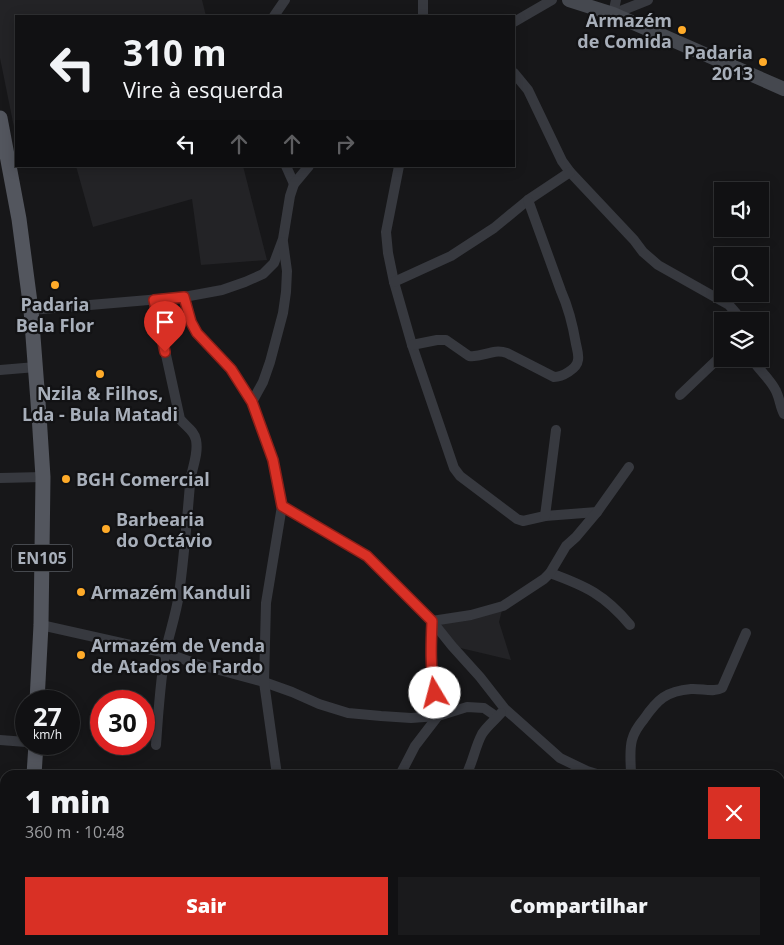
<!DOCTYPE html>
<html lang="pt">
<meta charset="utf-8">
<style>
body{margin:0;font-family:"Open Sans",sans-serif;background:#1a1a1c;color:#f1f3f6;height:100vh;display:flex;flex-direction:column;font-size:19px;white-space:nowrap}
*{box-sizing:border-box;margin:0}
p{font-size:16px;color:#9c9da0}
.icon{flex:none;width:28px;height:28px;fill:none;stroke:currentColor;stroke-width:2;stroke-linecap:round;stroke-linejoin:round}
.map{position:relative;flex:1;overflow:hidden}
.details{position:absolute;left:0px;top:770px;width:785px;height:175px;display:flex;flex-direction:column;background:#111113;border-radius:15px 15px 0 0;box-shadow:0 2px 12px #0003,0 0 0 1px #303133}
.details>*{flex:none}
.banner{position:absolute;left:15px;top:15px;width:500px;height:152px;border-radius:0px;box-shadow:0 2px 12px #0003,0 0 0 1px #303133;background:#111113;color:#f1f3f6;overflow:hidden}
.fabs{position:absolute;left:714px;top:182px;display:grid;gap:10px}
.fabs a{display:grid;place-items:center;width:55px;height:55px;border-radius:0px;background:#111113;box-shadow:0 2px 12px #0003,0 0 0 1px #303133;font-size:25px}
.speed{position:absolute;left:15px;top:690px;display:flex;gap:10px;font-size:25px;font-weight:700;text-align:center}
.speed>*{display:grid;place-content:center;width:65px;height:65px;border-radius:50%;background:#111113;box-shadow:0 2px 12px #0003,0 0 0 1px #303133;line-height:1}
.speed small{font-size:12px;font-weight:400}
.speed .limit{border:8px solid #d22;background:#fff;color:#111}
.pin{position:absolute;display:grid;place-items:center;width:42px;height:42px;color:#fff;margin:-51px -21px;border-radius:50% 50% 50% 0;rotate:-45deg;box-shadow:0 0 5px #0007}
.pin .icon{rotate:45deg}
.me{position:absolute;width:55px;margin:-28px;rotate:352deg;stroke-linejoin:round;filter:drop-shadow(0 0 4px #0008)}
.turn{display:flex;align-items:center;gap:18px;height:105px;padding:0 25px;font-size:22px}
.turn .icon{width:65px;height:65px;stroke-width:2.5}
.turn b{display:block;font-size:35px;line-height:42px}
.lanes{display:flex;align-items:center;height:48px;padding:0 25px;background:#0003;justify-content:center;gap:25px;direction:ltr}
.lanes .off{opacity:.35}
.round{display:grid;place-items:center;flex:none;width:52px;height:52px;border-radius:0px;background:#1a1a1c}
.summary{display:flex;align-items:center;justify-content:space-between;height:85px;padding:0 25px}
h1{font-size:30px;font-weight:800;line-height:38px}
.cta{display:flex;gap:10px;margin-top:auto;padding:10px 25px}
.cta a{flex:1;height:58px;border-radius:0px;background:#d93025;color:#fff;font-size:20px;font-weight:800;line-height:58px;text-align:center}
.cta a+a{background:#1a1a1c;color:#f1f3f6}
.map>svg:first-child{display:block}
.built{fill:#232326}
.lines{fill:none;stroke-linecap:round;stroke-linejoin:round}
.minor{stroke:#37393f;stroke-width:10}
.secondary{stroke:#45484f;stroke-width:14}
.primary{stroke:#53565e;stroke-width:15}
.route-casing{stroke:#8d1f18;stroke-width:12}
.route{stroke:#d93025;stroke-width:9}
.poi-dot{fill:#ffab29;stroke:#121214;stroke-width:2}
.labels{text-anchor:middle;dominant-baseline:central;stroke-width:4.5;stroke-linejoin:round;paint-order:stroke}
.shield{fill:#121214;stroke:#7b8088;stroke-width:1}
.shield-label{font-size:16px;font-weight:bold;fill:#a8afba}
.poi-label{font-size:18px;font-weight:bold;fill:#a8afba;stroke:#121214;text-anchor:start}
</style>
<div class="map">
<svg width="784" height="945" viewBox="0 0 784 945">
<rect width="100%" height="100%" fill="#171719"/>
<g class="built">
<polygon points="0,0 202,0 206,16 16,16 16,137 0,58"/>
<polygon points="76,166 243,166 267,260 201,265 192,199 93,227"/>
<polygon points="503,606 499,622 511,660 452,646 432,621"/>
</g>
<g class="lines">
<g class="minor">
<polyline points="423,0 423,16"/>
<polyline points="613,14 648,0"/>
<polyline points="613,14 616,0"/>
<polyline points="274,16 285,0"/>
<polyline points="514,22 552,0"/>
<polyline points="514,73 528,90 562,161 570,172 634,240 643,252 658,265 729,305 736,313 737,321"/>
<polyline points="286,166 294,184"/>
<polyline points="399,166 386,232 388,253 394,282 412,345 454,468 460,476 517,519 523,521 545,516 597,512"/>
<polyline points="394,282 451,256 494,228 528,200 570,172"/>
<polyline points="184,297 191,322 197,333 231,369 252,402 273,460 282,506 367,556 432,621 452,646 480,677 505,709 560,758 587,771 600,775"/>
<path d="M154 300 180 419C185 426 194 430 196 440 199 455 191 469 190 484 187 521 184 558 179 594 176 615 169 634 165 654 160 684 158 715 156 745"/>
<polyline points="31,310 184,297 222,290 245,282 263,274 274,263 283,239 290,196 294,184 309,166"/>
<path d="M412 345 437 340H446L469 356C483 358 492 348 507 353L554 377C562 377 577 369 578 360 579 355 577 349 576 344 573 326 569 309 561 291L528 200"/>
<path d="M752 359C759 370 771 380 776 391 780 399 780 407 784 414"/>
<polyline points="0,370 36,367"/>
<polyline points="680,395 722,355"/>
<polyline points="252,402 263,382 270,362 283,313 286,292 287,271 283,242"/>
<polyline points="0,478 43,477"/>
<polyline points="545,516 556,430"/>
<path d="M550 573C586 586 605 595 630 625"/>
<polyline points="41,625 166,653 197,664 264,682 292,692 319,704 348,713 381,716 411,718 438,716 467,707 484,708 497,717"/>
<polyline points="0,740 26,742"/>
<polyline points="193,775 194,775"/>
<polyline points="277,775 264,682 266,603 282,506"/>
<polyline points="400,775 415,746 438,716 438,705 432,680 431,646 432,621 471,615 503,606 544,579 550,573 566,546 576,537 597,512 629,467"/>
<path d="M466 775C473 762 475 747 482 734 487 726 495 720 501 713"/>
<path d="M631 775C631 764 629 751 632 740 634 732 639 725 644 719 657 700 666 691 691 689 701 688 713 693 722 688L746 633"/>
<polyline points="692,775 693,774"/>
<polyline points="780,862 784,858"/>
<polyline points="780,933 784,934"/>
<polyline points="203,940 208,945"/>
<polyline points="560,940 571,945"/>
<polyline points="42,945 42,940"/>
<polyline points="284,945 284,940"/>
<polyline points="752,945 753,940"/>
</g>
<polyline class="secondary" points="569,0 613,14 784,89"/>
<g class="primary">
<polyline points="0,118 19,219 31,310 39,415 43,477 41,625 37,701"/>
<polyline points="34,775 36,744"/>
<polyline points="26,945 27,940"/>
</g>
</g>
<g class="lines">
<defs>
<path id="route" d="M165 352 154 300 184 297 191 322 197 333 231 369 252 402 273 460 282 506 367 556 432 621C431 645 430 669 435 693"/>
</defs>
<use href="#route" class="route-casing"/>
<use href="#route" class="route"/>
</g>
<g class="poi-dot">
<circle cx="682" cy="30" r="5"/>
<circle cx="763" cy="62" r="5"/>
<circle cx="55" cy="285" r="5"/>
<circle cx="100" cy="374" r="5"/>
<circle cx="66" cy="479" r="5"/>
<circle cx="106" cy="529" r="5"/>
<circle cx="81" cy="592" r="5"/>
<circle cx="81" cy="655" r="5"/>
</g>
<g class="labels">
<rect class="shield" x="12" y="544.5" width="60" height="27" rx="4"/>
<g class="shield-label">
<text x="42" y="558">EN105</text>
</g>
<g class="poi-label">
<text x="672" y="20" text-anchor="end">Armazém<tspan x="672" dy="21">de Comida</tspan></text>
<text x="753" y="52" text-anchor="end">Padaria<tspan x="753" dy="21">2013</tspan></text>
<text x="55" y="304" text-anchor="middle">Padaria<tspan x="55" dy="21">Bela Flor</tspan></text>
<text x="100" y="393" text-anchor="middle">Nzila &amp; Filhos,<tspan x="100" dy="21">Lda - Bula Matadi</tspan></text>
<text x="76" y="479">BGH Comercial</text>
<text x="116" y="519">Barbearia<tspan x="116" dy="21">do Octávio</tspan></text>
<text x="91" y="592">Armazém Kanduli</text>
<text x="91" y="645">Armazém de Venda<tspan x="91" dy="21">de Atados de Fardo</tspan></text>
</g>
</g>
</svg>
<div class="fabs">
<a><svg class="icon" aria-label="sound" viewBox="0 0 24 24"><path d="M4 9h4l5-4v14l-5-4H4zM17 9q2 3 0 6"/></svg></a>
<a><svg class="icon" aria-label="search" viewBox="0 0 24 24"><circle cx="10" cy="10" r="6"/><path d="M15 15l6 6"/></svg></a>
<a><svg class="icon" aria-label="layers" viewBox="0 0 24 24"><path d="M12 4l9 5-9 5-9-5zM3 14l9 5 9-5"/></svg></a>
</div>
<div class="speed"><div>27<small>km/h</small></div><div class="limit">30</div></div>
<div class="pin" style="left:165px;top:352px;background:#d93025"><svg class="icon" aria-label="arrive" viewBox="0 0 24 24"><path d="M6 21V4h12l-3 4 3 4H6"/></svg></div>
<svg class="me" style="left:435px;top:693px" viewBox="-20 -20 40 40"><circle r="19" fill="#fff"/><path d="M0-13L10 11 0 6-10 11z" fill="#d93025"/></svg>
<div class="banner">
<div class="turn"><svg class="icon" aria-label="left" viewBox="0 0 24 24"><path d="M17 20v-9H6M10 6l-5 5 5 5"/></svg><div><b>310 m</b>Vire à esquerda</div></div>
<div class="lanes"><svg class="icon" aria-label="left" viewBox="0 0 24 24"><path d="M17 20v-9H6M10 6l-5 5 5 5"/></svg><svg class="icon off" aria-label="ahead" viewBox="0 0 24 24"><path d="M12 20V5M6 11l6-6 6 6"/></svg><svg class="icon off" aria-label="ahead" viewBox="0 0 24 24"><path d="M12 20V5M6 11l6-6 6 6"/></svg><svg class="icon off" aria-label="right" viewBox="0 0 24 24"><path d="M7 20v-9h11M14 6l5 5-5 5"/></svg></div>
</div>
<section class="details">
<div class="summary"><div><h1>1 min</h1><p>360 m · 10:48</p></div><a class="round" style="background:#d93025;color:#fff"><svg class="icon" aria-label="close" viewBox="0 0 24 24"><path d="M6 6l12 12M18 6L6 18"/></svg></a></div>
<div class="cta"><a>Sair</a><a>Compartilhar</a></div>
</section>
</div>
